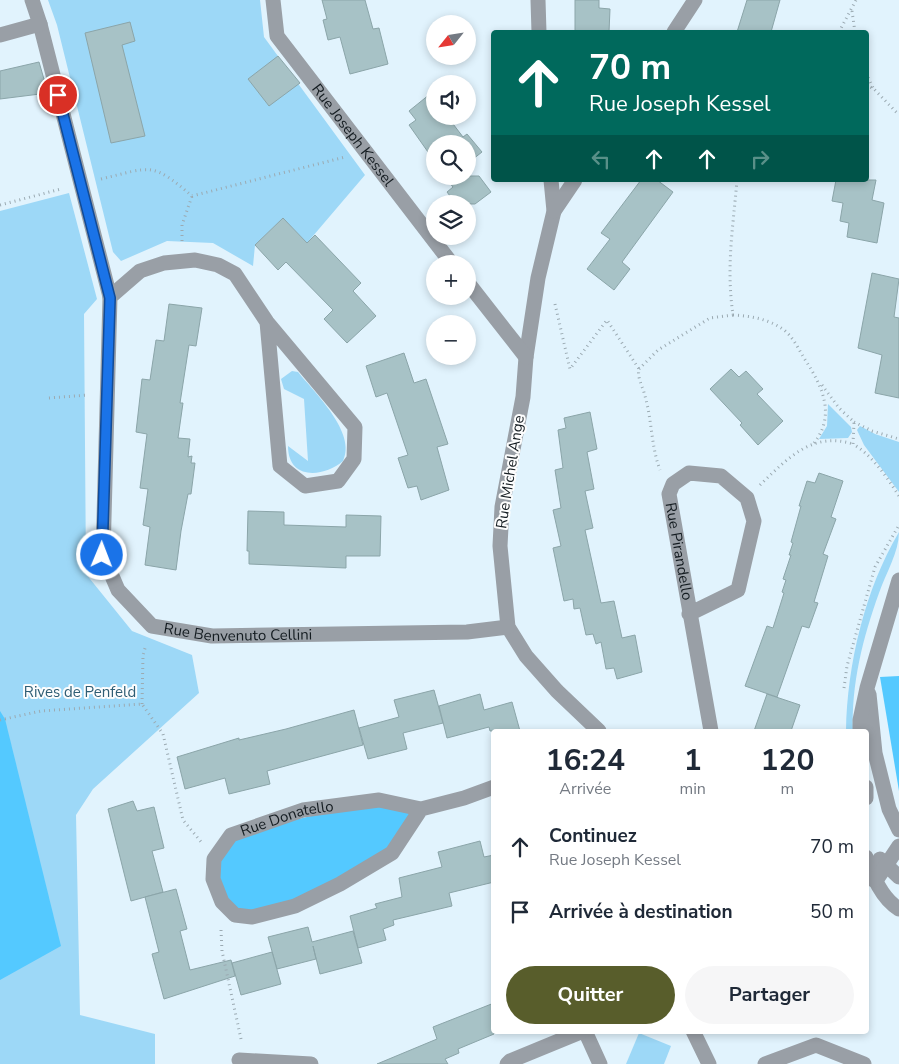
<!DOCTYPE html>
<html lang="fr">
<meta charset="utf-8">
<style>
body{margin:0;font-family:"Nunito Sans",sans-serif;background:#f6f6f7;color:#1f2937;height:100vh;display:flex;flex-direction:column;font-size:19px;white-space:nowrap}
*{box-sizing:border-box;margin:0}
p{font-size:16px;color:#747a83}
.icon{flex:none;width:28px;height:28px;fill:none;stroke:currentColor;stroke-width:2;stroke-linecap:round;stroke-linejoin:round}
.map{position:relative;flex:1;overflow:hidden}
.drawer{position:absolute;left:491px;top:729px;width:378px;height:305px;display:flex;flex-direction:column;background:#fff;border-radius:5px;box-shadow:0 2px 8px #0003}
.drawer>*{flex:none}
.hud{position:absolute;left:491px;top:30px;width:378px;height:152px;border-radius:5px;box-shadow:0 2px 8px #0003;background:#00695c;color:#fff;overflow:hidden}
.needle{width:32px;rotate:240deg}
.buttons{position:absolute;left:426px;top:15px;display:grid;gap:10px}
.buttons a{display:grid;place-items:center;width:50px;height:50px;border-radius:50%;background:#fff;box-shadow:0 2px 8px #0003;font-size:25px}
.pin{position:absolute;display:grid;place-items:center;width:42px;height:42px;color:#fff;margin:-21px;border:2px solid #fff;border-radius:50%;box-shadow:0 1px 5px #0007}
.me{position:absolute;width:55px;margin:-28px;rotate:1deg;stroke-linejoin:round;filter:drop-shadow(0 0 4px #0008)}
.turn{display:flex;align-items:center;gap:18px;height:105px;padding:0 15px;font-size:22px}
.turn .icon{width:65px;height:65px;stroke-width:2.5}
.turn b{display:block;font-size:35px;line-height:42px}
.lanes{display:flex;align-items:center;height:48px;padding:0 15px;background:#0003;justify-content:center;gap:25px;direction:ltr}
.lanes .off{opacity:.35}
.eta{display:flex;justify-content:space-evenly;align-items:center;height:85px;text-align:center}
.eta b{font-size:30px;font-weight:700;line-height:35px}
.primary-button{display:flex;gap:10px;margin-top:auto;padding:10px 15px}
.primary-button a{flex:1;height:58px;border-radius:30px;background:#585d2b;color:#fff;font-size:20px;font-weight:700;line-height:58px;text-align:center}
.primary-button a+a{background:#f6f6f7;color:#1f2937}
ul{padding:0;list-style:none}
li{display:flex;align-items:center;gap:15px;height:65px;padding:0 15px}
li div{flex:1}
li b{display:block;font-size:19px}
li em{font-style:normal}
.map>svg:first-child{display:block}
.green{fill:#9dd8f7}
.forest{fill:#54c9ff}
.building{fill:#a7c2c6;stroke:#8ba5a9}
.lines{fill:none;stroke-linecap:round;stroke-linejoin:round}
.path{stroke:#9baab2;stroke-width:3;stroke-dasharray:1 4;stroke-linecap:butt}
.minor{stroke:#999fa6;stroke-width:15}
.route-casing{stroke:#114b97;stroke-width:12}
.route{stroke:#1a73e8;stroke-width:9}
.labels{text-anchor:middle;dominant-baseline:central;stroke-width:4;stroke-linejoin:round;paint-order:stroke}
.street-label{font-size:15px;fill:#141c21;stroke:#fdfdfd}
.park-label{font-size:15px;fill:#2e5d74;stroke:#fdfdfd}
</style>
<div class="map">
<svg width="899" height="1064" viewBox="0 0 899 1064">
<rect width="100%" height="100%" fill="#e1f3fd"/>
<g class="green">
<polygon points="48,0 260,0 264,37 365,175 307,243 283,218 255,245 253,266 213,243 167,241 121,261 113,252 57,25"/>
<polygon points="69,193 97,299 84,314 86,574 132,631 192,655 199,693 93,789 76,815 80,1015 155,1034 155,1064 0,1064 0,211"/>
<path d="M292 371 298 372C315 393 357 433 343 461 323 478 288 480 288 446L308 461 304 399 284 389 281 379Z"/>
<polygon points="828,404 851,427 852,432 848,438 819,439 827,426"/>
<polygon points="860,426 875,434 899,442 899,492 864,445 857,430"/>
<path d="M899 532C899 552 886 573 879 593 863 637 851 685 853 731H846C847 665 865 589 899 532Z"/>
<polygon points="639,1033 671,1046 664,1064 626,1064"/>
</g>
<g class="forest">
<polygon points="899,676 899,791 880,677"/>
<polygon points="0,711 5,719 61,946 0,980"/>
<polygon points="379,800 421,809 392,853 340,884 252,917 222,902 214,859 231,835"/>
</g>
<g class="building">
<polygon points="322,0 365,0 373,29 379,28 388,64 350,74 340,37 328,40 323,20 327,19"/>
<polygon points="575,0 599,0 599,8 610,9 609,32 575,32"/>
<polygon points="747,0 780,0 771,32 737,32"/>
<polygon points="130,22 135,41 122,45 145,136 111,143 85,33"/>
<polygon points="278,56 300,83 269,106 248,79"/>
<polygon points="39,62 48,93 0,99 0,71"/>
<polygon points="435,90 435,116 447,116 463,137 467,134 482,152 468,163 468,144 435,144 435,162 409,125 416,120 409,111"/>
<polygon points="444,176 479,176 491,192 475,204 456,204 447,192 453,187"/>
<polygon points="641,180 657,180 673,192 622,262 630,269 614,290 587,269 610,239 601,233"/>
<polygon points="836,180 876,180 872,200 884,203 877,243 847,237 849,223 840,221 843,203 832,201"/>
<polygon points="283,218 307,243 315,235 361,283 353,291 376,316 347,343 324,319 333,310 286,262 278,270 255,245"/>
<polygon points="872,273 899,279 894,317 899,318 899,398 875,393 882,355 858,348"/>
<polygon points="169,304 202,308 196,346 189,345 180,403 183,403 178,438 190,439 188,457 192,456 191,463 195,463 191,494 188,494 181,531 176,570 145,565 150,527 143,525 148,489 140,488 147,434 136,432 142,379 150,380 156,340 164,341"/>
<polygon points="404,353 414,383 426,379 448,444 437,447 449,490 421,500 417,486 408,488 398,458 408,455 387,393 376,397 366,366"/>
<polygon points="731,369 739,377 746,371 763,389 757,394 783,421 758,445 740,425 742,423 710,389"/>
<polygon points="590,412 597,449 587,452 594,489 585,491 593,528 585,530 601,603 614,601 622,638 635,635 642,672 617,679 614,668 606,669 601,642 596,644 593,634 586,635 580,608 574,609 573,599 564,601 553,548 561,546 553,510 561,508 555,470 563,468 558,430 566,428 564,418"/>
<polygon points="819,473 843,481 831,517 836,519 823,554 828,556 814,602 818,603 809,628 802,626 777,697 745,686 767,626 773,628 784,593 782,592 786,580 783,579 791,555 789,555 793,543 791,542 801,506 799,506 807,481 815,483"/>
<polygon points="248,511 284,512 284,525 346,527 346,515 381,516 380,556 346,556 346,568 249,564 249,551 247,551"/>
<polygon points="434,690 443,723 403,733 407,749 368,759 359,728 399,717 394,700"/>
<polygon points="480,694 484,710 512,702 520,731 490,731 489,727 447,738 439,706"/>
<polygon points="767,694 800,705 791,731 754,731"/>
<polygon points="354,710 363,745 267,771 270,784 229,794 225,778 185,789 177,757 239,738 239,740 286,729"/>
<polygon points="133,801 137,811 154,807 164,848 152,851 163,892 131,901 108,809"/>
<polygon points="480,841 484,857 494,855 494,882 449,893 452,906 393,920 394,925 383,929 386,940 358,948 350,916 377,908 375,904 402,897 399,878 442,867 438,852"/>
<polygon points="176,889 187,929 180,931 190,970 231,960 235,976 164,999 152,954 159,952 145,897"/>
<polygon points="308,927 312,942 353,931 362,963 320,974 313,946 316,959 277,969 268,937"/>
<polygon points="272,952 281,984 241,995 232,963"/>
<polygon points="494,1003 494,1034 458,1049 459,1053 445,1059 448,1064 377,1064 437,1039 433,1027"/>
</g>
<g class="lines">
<g class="path">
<polyline points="852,11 855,32"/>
<polyline points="839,32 856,0"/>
<polyline points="866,73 873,88"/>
<polyline points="866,85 874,89 899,115"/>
<path d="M101 179C152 167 151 161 192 196L345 157"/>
<polyline points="0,205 61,189"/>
<polyline points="182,241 182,225 192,196"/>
<path d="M555 304 570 369 607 320 639 369C637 378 643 387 645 396 652 420 651 446 660 470"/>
<path d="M733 315C751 316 769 319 784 330 793 337 798 348 804 358 821 384 837 414 814 443"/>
<path d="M639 369 658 350 710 318 733 315C726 266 733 229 737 180"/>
<path d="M822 385 839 408 854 422 853 444C873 456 886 476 899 496"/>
<polyline points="49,398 88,395"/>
<polyline points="854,422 872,431 899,439"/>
<path d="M760 485C787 459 812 431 853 444"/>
<polyline points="844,688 847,666 875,567 899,525"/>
<polyline points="142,704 143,655 146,645"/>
<polyline points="0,720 41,711 142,704 163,734 183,820 202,843"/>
<polyline points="221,930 222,951 241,1039"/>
</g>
<g class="minor">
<polyline points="32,0 40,24 110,297"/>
<path id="s1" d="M273 0 277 36 452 264"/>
<polyline points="538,0 539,32"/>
<polyline points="674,32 695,0"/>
<polyline points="0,35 40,24"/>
<polyline points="551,180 554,211 538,278 526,357 523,397 502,507 500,546 508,627 526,656 557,691 599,731"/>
<polyline points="554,211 575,180"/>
<polyline points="468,283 526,357"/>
<path id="s2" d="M267 322 280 466 305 486 338 481 354 459 355 427 267 322 235 274 218 265 195 260 164 263 140 271 110 297 103 555 118 590 152 626 212 636 467 632 508 627"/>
<path id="s3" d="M689 614 738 590 754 521 747 498 721 476 689 473 673 484 669 494 711 731"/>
<polyline points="869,694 875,753 889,809 899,830"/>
<polyline points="860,731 860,720 867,688 899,580"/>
<polyline points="866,787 866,798"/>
<path id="s4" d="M421 809 392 853 340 884 295 906 252 917 235 915 222 902 213 879 214 859 231 835 303 810 379 800 421 809 464 798 494 787"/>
<path d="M866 857C873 876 881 898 899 909"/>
<polyline points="880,859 899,877"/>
<polyline points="866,877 874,880 879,876 899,846"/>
<polyline points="585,1031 600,1064"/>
<polyline points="693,1031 709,1064"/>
<polyline points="242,1064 239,1060 311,1064"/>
<polyline points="507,1064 510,1061 583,1031"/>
<polyline points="765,1064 816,1045 864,1064"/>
</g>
</g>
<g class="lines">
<defs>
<polyline id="route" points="58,95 110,298 102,555"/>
</defs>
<use href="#route" class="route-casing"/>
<use href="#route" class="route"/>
</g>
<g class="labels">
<g class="street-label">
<text stroke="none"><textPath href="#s1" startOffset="161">Rue Joseph Kessel</textPath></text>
<text transform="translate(510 472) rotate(-81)">Rue Michel Ange</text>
<text stroke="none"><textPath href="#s3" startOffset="304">Rue Pirandello</textPath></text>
<text stroke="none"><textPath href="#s2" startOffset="1035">Rue Benvenuto Cellini</textPath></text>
<text stroke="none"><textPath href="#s4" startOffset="376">Rue Donatello</textPath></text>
</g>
<g class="park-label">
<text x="80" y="692">Rives de Penfeld</text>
</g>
</g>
</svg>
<div class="buttons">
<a><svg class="needle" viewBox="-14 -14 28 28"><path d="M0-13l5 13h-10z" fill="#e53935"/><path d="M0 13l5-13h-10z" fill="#747a83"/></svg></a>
<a><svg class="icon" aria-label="sound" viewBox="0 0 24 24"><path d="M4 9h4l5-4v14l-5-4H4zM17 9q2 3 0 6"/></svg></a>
<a><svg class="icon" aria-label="search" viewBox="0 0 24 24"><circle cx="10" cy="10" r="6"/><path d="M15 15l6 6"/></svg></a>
<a><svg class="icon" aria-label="layers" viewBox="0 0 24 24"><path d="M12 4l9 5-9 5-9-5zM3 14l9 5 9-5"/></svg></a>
<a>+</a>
<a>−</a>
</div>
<div class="pin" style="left:58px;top:95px;background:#d93025"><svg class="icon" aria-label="arrive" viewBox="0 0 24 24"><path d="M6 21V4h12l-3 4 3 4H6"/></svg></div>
<svg class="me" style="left:102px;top:555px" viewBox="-20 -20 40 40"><circle r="17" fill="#1a73e8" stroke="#fff" stroke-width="3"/><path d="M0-11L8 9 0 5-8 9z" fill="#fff"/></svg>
<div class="hud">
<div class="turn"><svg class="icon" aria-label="ahead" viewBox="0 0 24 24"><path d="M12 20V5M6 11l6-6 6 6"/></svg><div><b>70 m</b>Rue Joseph Kessel</div></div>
<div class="lanes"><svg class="icon off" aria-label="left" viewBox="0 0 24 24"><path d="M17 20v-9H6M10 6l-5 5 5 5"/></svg><svg class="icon" aria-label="ahead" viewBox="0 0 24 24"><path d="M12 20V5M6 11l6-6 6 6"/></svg><svg class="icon" aria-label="ahead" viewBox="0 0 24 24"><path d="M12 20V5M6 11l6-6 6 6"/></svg><svg class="icon off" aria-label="right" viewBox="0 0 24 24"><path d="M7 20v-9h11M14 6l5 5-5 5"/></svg></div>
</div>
<section class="drawer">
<div class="eta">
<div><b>16:24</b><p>Arrivée</p></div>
<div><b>1</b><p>min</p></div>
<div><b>120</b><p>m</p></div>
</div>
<ul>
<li><svg class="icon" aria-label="ahead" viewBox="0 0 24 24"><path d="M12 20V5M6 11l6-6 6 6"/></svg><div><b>Continuez</b><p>Rue Joseph Kessel</p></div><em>70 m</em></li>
<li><svg class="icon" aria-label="arrive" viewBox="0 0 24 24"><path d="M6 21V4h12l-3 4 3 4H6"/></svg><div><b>Arrivée à destination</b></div><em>50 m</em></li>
</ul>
<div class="primary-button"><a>Quitter</a><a>Partager</a></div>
</section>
</div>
